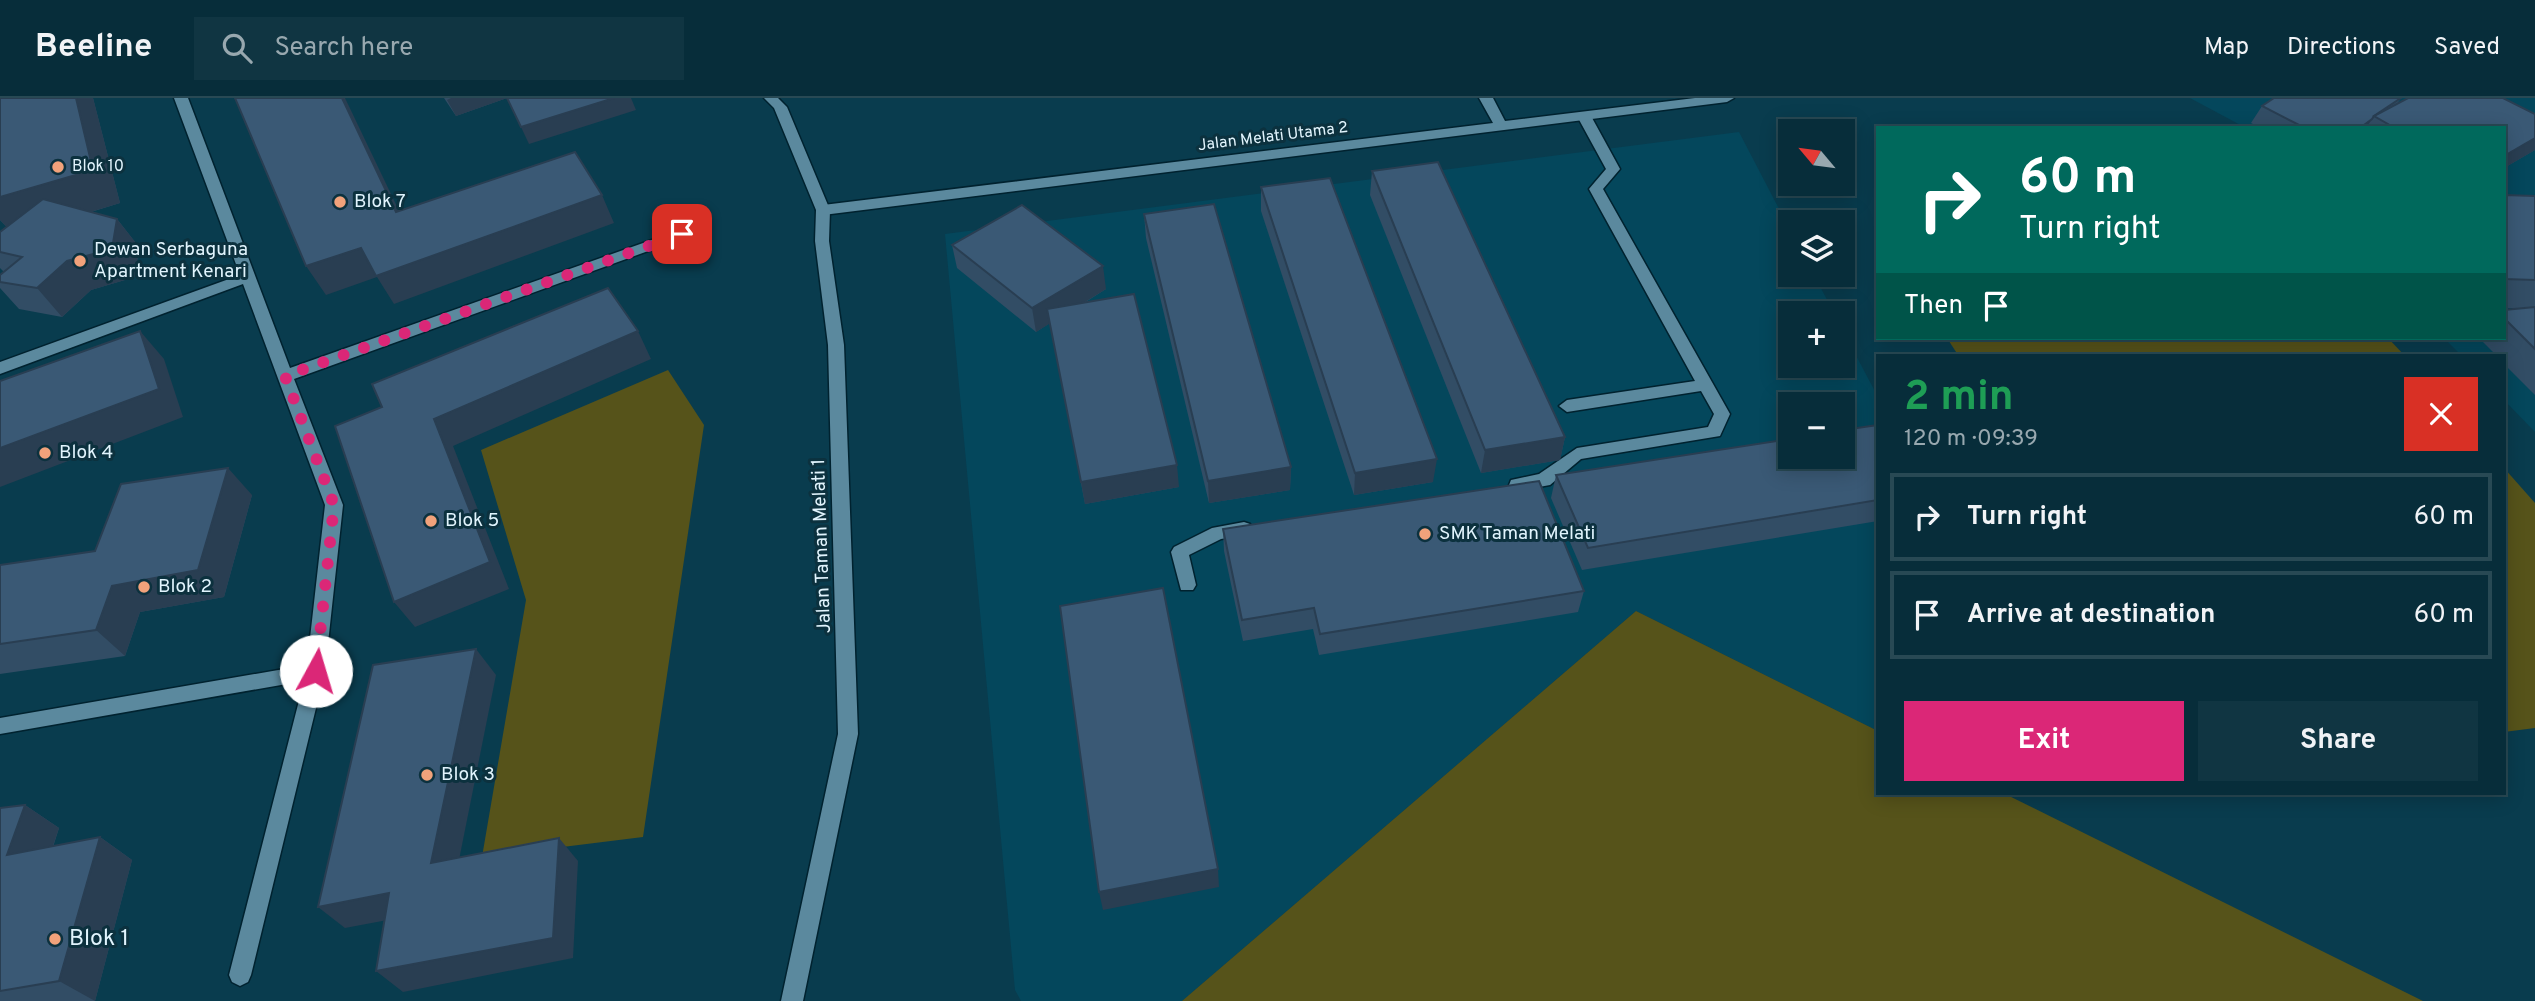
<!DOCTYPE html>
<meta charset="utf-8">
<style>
body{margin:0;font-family:Overpass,sans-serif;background:#103542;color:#f1f3f6;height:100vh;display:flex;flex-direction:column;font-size:26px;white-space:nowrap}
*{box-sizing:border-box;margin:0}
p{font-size:23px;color:#98a8af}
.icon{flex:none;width:38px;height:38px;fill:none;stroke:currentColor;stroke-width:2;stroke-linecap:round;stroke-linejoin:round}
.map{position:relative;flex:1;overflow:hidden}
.sheet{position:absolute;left:1876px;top:256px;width:630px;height:441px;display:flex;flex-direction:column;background:#072d3a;border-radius:0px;box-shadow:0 4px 18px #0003,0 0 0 2px #284954}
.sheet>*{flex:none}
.banner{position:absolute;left:1876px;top:28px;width:630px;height:214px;border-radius:0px;box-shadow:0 4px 18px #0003,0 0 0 2px #284954;background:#00695c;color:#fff;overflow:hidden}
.needle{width:46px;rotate:299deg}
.fabs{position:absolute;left:1778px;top:21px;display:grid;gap:14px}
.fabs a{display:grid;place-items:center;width:77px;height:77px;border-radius:0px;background:#072d3a;box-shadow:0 4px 18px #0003,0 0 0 2px #284954;font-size:35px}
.pin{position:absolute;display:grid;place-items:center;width:60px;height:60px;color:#fff;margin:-30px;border-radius:14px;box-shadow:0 4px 10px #0006}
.me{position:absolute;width:77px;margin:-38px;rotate:6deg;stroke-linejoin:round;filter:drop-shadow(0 0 5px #0008)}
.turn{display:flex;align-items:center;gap:24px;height:147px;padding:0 28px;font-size:32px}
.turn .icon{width:91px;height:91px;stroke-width:2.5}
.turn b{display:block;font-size:49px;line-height:60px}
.then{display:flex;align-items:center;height:66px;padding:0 28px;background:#0003;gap:14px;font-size:26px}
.round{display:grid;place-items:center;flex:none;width:74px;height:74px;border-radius:0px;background:#103542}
.overview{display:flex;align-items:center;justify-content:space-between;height:119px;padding:0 28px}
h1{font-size:42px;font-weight:700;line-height:52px;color:#1e9e55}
.button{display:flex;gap:14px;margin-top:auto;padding:14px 28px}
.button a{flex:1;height:80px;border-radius:0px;background:#db2777;color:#fff;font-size:28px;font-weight:700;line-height:80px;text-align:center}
.button a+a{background:#103542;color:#f1f3f6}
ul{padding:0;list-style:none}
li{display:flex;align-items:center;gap:21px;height:88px;margin:0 14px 10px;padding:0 14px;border:4px solid #284954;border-radius:0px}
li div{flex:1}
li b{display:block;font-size:26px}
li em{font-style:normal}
header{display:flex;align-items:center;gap:42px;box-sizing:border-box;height:98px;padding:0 35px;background:#072d3a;border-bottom:2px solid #284954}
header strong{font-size:33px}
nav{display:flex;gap:38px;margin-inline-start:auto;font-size:24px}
.search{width:490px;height:63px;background:#103542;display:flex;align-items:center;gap:18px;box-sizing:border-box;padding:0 24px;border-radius:0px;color:#98a8af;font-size:26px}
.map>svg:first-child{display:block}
.built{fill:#04475c;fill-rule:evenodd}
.green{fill:#56531a}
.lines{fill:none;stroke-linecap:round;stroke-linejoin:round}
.lane-casing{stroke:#00222f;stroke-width:3}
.street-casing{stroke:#00222f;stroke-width:3}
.secondary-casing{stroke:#00222f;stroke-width:3}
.lane{fill:#5b899e;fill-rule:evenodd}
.street{fill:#5b899e;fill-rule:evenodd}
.secondary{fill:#5b899e;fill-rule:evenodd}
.wall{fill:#324d65}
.shaded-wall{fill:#293e52}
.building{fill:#3a5975;stroke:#293e52;stroke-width:2}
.route{stroke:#db2777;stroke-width:12;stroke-dasharray:0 21.6}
.poi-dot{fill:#f1a27b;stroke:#0c313e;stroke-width:2.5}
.labels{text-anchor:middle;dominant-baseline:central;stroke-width:6;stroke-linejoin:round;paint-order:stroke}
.far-street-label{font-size:16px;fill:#e1f4fd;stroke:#0c313e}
.far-poi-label{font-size:16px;fill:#e1f4fd;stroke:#0c313e;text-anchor:start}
.poi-label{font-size:19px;fill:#e1f4fd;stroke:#0c313e;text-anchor:start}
.street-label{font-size:19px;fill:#e1f4fd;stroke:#0c313e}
.near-poi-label{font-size:23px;fill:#e1f4fd;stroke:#0c313e;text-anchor:start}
</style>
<header>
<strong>Beeline</strong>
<div class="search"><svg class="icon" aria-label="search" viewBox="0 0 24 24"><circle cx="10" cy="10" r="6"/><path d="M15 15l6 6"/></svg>Search here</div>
<nav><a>Map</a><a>Directions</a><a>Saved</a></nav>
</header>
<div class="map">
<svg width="2535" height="903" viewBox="0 0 2535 903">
<rect width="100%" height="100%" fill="#093c4e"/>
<g class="built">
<polygon points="2190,0 2535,0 2535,334 2504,302 2504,257 2461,257 2444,240 2504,240 2504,30 2246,30"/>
<path d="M1739 34 1790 132V177H1814L1834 215H1790V268H1843V233L1878 299V633L1636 513 1182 903H1021L1015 892 945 136ZM1790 306H1843V359H1790Z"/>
</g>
<g class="green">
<polygon points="1947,240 2388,240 2404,257 1958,257"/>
<polygon points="668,272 704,327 643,739 482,759 526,502 481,352"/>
<polygon points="2504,370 2535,405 2535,630 2504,634"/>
<polygon points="1636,513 1878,633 1878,695 2003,695 2423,903 1182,903"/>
</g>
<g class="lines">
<defs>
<g id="lane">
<polygon points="174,0 188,0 290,270 677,133 687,133 689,136 687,139 294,281 343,407 325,573 251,877 248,884 240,888 232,884 229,877 304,583 0,636 0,620 307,567 325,407 243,186 0,276 0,264 240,177"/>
<polygon points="1584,14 1591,18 1620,71 1603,91 1730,316 1720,338 1581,361 1550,387 1517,393 1509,387 1511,382 1539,376 1577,350 1708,329 1714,316 1701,293 1567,314 1559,308 1567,302 1695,283 1589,91 1606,71 1577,18"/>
<polygon points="1244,424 1250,426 1253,431 1250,436 1221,441 1189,457 1196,487 1193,492 1181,492 1171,454 1174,449 1212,430"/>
</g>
<polygon id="street" points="1479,0 1493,0 1505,23 1695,0 1734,0 1727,4 823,117 816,112 823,107 1493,25"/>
<polygon id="secondary" points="764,0 778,0 787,9 830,112 829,143 844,247 858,636 803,903 781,903 838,636 828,247 815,143 816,112 774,10"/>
</defs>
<use href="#lane" class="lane-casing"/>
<use href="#street" class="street-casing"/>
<use href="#secondary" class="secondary-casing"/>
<use href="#lane" class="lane"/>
<use href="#street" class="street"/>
<use href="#secondary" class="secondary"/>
</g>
<g class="wall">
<polygon points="0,0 93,0 120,105 91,114 117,121 139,149 135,179 91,192 62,219 19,211 0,190 0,177 4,174 0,170 0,134 7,129 0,122"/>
<polygon points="444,0 507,0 456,18"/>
<polygon points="2401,0 2397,6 2535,16 2535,52 2504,70 2504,30 2261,30 2251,25 2262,8"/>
<polygon points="1372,73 1565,339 1560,362 1481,375 1370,97"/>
<polygon points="1261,89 1433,384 1354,397 1261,113"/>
<polygon points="2504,97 2535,98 2535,297 2504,266 2504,257 2496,257 2479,240 2504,240 2504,212 2519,210 2504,210"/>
<polygon points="1144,116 1291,369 1290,392 1209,405 1146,140"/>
<polygon points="952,147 1106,191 1084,205 1179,389 1085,406 1050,225 1036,234 957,170"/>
<polygon points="1878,327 1878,423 1582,472 1551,400 1556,377"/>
<polygon points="252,397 224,499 140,514 125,558 0,576 0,467 95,453"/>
<polygon points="1223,431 1584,493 1578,514 1319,557 1313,531 1243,543 1224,453"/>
<polygon points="25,707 59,730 53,749 100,739 132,762 95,903 0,903 0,710"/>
</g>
<g class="shaded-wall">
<polygon points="76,0 93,0 120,105 14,137 0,122 0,99"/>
<polygon points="342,0 345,0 413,142 396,114"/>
<polygon points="451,0 507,0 456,18 447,2"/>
<polygon points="614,0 631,0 636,12 529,46 521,29"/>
<polygon points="2372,21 2366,30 2360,30"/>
<polygon points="2535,40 2535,52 2504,70 2504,58"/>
<polygon points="602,97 614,125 394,206 377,179 326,197 306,168 361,150"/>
<polygon points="117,121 139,149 135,179 91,192 62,219 37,190"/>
<polygon points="1103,168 1106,191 1036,234 1032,210"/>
<polygon points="140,233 164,261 183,319 0,389 0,350"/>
<polygon points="638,233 651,261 453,348 509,491 415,529 394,504 434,321"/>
<polygon points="1565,339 1560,362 1481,375 1485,352"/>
<polygon points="1437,361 1433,384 1354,397 1355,375"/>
<polygon points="1177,367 1179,389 1085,406 1081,384"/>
<polygon points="1291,369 1290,392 1209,405 1208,383"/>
<polygon points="228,370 252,397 224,499 140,514 125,558 96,532 112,488"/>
<polygon points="476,551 496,577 454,787 431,765"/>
<polygon points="25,707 59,730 42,780 7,757"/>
<polygon points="100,739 132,762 95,903 59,883"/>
<polygon points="559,740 578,763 573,860 403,894 376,873"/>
<polygon points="1218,771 1219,789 1103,812 1099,794"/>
<polygon points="389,795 414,817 345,830 318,809"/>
</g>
<g class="building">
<polygon points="0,0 76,0 93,72 0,99"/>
<polygon points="235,0 342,0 396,114 575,54 602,97 376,178 361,150 306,168"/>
<polygon points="507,0 614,0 521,29"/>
<polygon points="2274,0 2401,0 2374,18 2372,21 2360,30 2305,30 2262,8"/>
<polygon points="2408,0 2503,0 2535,16 2535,40 2504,58 2504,30 2395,30 2374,18"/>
<polygon points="1438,64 1565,339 1485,352 1372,73"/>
<polygon points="1330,80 1437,361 1355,375 1261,89"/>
<polygon points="2504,97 2535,98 2535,182 2504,181"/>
<polygon points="43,101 117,121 112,151 67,163 37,190 0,184 0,177 22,159 0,154 0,134"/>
<polygon points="1214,106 1291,369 1208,383 1144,116"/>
<polygon points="1022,107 1103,168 1032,210 952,147"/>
<polygon points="608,190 638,233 434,321 490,464 394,504 335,328 382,309 372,286"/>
<polygon points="1134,196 1177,367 1081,384 1047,211"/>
<polygon points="2535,209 2535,251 2504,220 2504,212"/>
<polygon points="140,233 159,291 0,350 0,283"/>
<polygon points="1878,327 1878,402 1588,450 1556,377 1790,341 1790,359 1843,359 1843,332"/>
<polygon points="228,370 198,472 112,488 96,532 0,546 0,467 95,453 121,386"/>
<polygon points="1539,383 1584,493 1320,536 1314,510 1242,522 1223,431"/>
<polygon points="1163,490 1218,771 1099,794 1060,508"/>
<polygon points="476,551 431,765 559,740 553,840 376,873 389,795 318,809 373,567"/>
<polygon points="25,707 7,757 100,739 59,883 0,893 0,710"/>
</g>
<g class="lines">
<polyline class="route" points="316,573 334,407 285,278 682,136"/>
</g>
<g class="poi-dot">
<circle cx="58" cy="69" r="7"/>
<circle cx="340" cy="104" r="7"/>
<circle cx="80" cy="163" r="7"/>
<circle cx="45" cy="355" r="7"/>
<circle cx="431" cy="423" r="7"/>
<circle cx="1425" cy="436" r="7"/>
<circle cx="144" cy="489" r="7"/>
<circle cx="427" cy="677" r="7"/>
<circle cx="55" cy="841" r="7"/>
</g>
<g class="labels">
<g class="far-street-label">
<text transform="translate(1273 39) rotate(-7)">Jalan Melati Utama 2</text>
</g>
<g class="far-poi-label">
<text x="72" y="69">Blok 10</text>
</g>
<g class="poi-label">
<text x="354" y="104">Blok 7</text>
<text x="94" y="152">Dewan Serbaguna<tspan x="94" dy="22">Apartment Kenari</tspan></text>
<text x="59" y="355">Blok 4</text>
<text x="445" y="423">Blok 5</text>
<text x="1439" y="436">SMK Taman Melati</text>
<text x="158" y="489">Blok 2</text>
<text x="441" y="677">Blok 3</text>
</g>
<g class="street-label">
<text transform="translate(822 448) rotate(-92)">Jalan Taman Melati 1</text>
</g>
<g class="near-poi-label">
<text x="69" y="841">Blok 1</text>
</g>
</g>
</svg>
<div class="fabs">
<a><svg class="needle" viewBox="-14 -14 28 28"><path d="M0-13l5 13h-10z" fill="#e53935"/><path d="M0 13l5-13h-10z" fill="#98a8af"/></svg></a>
<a><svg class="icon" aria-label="layers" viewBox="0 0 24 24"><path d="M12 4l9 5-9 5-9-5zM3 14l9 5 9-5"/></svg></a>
<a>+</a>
<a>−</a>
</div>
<div class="pin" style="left:682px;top:136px;background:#d93025"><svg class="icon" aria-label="arrive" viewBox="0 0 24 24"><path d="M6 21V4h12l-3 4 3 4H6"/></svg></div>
<svg class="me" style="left:316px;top:573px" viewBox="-20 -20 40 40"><circle r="19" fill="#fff"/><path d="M0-13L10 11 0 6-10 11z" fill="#db2777"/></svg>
<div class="banner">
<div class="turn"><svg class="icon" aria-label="right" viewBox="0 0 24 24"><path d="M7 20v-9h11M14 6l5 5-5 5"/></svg><div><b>60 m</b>Turn right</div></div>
<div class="then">Then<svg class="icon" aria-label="arrive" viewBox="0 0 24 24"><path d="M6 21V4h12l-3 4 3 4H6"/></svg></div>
</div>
<section class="sheet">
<div class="overview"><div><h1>2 min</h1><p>120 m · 09:39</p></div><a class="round" style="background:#d93025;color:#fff"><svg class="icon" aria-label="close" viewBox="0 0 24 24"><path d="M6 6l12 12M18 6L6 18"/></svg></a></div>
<ul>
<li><svg class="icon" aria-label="right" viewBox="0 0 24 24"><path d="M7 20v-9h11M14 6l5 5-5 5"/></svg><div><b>Turn right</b></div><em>60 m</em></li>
<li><svg class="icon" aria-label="arrive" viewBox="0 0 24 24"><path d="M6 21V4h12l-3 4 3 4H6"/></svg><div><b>Arrive at destination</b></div><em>60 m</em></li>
</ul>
<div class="button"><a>Exit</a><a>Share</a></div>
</section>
</div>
